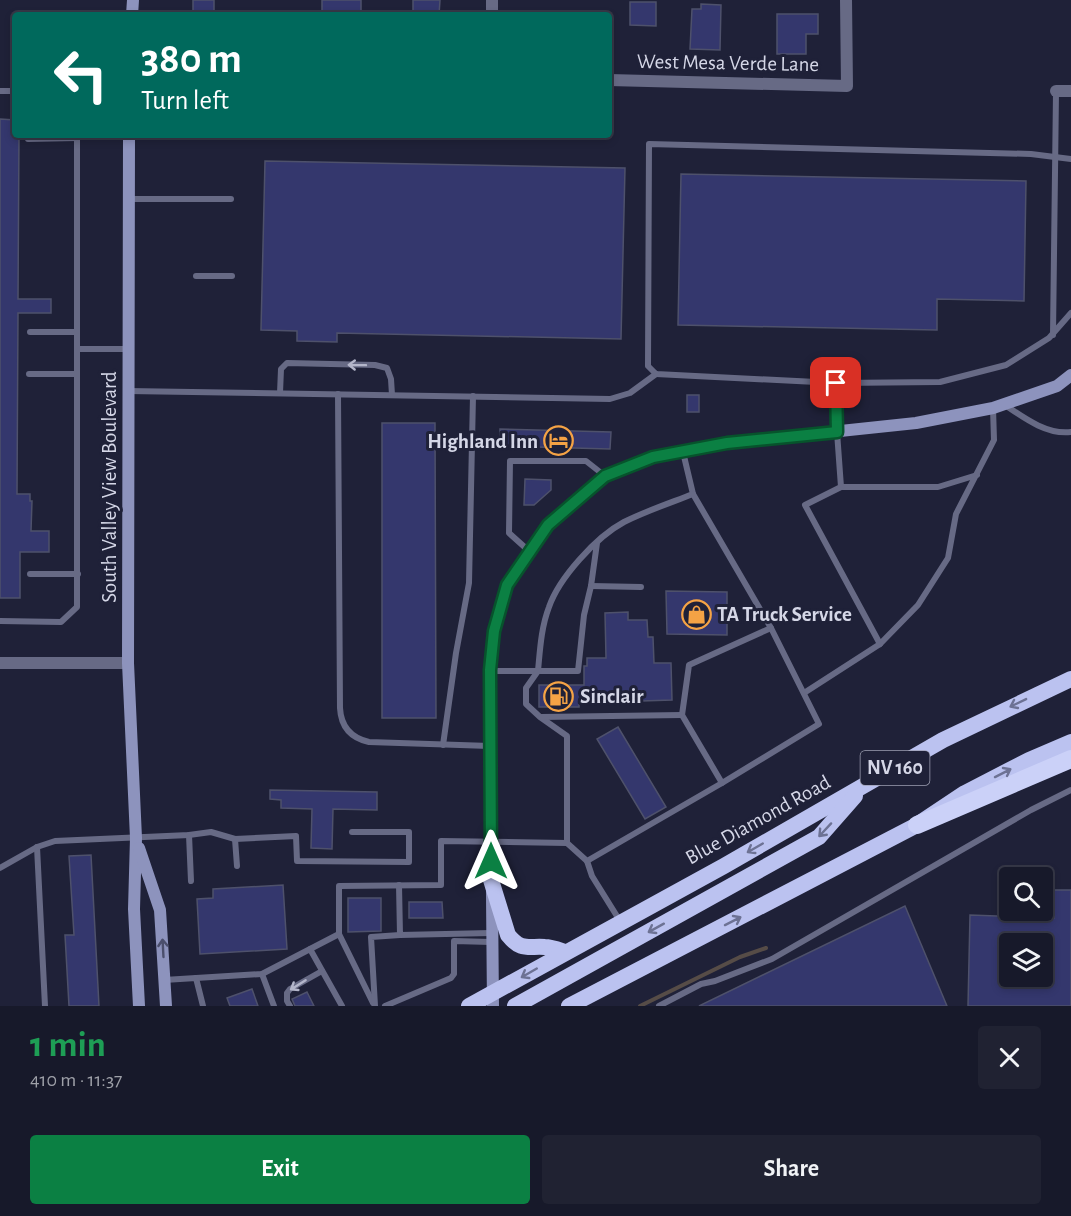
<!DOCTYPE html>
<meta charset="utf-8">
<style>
body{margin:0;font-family:"Alegreya Sans",sans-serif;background:#202232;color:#f1f3f6;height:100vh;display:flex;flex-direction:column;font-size:22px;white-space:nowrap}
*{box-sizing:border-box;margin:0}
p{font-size:20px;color:#9ea0a8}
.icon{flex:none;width:33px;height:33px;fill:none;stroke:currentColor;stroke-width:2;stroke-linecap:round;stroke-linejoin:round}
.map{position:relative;height:1006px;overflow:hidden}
.drawer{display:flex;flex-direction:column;background:#17192a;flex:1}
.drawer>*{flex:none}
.top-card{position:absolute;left:12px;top:12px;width:600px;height:126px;border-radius:6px;box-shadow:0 3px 9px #0003,0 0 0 2px #363847;background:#00695c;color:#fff;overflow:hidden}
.buttons{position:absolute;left:999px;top:867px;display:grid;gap:12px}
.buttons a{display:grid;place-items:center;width:54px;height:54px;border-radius:6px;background:#17192a;box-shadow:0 3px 9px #0003,0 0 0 2px #363847;font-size:30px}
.pin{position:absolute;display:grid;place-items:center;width:51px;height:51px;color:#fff;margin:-26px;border-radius:12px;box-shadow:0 3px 9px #0006}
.me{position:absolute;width:66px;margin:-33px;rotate:0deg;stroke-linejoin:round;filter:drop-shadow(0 0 4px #0008)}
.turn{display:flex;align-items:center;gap:21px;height:126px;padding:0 30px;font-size:27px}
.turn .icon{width:78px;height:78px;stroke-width:2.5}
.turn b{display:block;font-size:42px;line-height:51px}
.round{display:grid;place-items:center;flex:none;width:63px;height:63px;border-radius:6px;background:#202232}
.headline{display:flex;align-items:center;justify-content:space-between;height:102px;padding:0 30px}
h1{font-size:36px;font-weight:600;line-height:45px;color:#1e9e55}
.button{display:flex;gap:12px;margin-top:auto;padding:12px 30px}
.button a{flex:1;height:69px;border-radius:6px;background:#0b8043;color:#fff;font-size:24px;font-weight:600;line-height:69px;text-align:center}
.button a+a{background:#202232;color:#f1f3f6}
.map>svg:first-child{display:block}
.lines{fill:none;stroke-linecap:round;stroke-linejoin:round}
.stream{stroke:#564c47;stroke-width:4}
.building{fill:#34376d;stroke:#4e516b;stroke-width:1.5;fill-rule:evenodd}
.service{stroke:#676a85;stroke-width:6}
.minor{stroke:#676a85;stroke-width:12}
.tertiary{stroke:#676a85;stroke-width:12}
.secondary{stroke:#8d93bd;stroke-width:12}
.trunk{stroke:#bbc2f0;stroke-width:16}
.motorway{stroke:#cbd1f8;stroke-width:18}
.oneway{stroke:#b4b6ca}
.oneway2{stroke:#6d7294}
.oneway3{stroke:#4b4f6d}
.route-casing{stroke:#07532c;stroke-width:15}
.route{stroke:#0b8043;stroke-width:10}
.labels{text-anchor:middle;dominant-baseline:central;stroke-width:6;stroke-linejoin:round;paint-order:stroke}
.shield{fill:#1f2138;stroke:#9ea0b2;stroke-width:1.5}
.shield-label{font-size:20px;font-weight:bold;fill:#d5d7e7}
.street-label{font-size:21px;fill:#d5d7e7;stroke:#1f2138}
.poi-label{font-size:21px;font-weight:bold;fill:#d5d7e7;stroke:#1f2138;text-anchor:start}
</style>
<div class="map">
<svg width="1071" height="1006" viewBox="0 0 1071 1006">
<rect width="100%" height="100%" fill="#1f2138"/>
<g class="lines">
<polyline class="stream" points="640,1006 740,957 766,948"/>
</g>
<g class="building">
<polygon points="193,0 214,0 214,12 210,12 209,15 193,15"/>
<rect x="322" y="0" width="39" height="15"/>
<polygon points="413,0 440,0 439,15 413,15"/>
<polygon points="630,2 656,2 656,26 630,25"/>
<polygon points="701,4 721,5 720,50 690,49 692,9 701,9"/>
<polygon points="777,14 818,14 818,34 806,34 806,54 777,54"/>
<polygon points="0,119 15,120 15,135 19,135 18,299 51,299 51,313 18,313 17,494 30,494 30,501 32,501 31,531 49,531 49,552 20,552 20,598 0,598"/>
<polygon points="265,161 625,168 621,339 337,333 337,342 297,341 297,331 261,330"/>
<polygon points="681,174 1026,181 1024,301 937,299 937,330 678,325"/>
<rect x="687" y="395" width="12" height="17"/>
<polygon points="382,423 435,423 436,718 382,718"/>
<polygon points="500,429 611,432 610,449 500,446"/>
<polygon points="525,479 551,480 551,490 534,505 524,505"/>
<polygon points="666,591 727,592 727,635 667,634"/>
<polygon points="628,612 628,620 647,620 648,637 653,637 654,663 671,663 672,700 579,703 579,707 539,707 539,685 584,685 584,666 587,666 587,658 606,658 605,613"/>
<polygon points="618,727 666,807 645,819 597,739"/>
<polygon points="270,790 377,792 377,810 333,809 332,849 311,848 312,809 281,808 281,800 270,799"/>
<polygon points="91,855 99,1006 69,1006 65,935 74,935 69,856"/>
<polygon points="283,885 287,949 200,954 197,899 213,898 213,889"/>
<path d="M1054 890H1071V1006H968L970 915 1054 918ZM1010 944H1042V976H1010Z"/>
<polygon points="348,898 381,898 381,931 348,932"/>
<polygon points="409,902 442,902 443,918 409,918"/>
<polygon points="905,906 947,1006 699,1006"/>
<polygon points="252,989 258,1006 230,1006 227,998"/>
<polygon points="307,992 314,1006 295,1006 292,999"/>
</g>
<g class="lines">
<g class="service">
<polyline points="0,91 15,91"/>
<polyline points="28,139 77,138"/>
<polyline points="1071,159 1031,154 649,144 648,366 656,374 836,383 940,382 1006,365 1049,338 1071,313"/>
<polyline points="129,199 231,199"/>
<polyline points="196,276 232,276"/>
<polyline points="30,332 77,332"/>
<polyline points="1053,335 1056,92"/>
<polyline points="77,349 129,349"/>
<polyline points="29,374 77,374"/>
<polyline points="836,383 837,432 841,487 938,487 977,475"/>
<polyline points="128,391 610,399 630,393 656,374"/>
<polyline points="280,393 281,369 287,363 375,365 387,368 391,379 392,395"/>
<path d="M338 394 340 708C341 727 351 738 369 742L490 746"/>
<path d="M1005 405C1024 418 1047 435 1071 432"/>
<polyline points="841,487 805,505 880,644"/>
<path d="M597 543 591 586 584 615 578 671H538C540 650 541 628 549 607 559 578 596 537 624 522 646 511 670 503 693 494L683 452"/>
<polyline points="529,551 509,533 510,461 586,461 605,476"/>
<polyline points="30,574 78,574"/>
<polyline points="591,586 641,587"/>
<polyline points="0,621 61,622 77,607 77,135"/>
<polyline points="490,671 538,671"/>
<polyline points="538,671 526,688 526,704 540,717 567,736 567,843 587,861 722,783 682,715 689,665 771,628 693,494"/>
<polyline points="804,693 880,644 918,605 948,558 956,514 994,440 993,408"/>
<polyline points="541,717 682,715"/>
<polyline points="443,745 456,653 469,583 473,396"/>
<polyline points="722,783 819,724 771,628"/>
<polyline points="189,835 191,881"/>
<polyline points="235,839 237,866"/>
<polyline points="37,847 45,1006"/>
<polyline points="587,861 592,876 620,921"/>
<polyline points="0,868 37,847 55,841 189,835 211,832 235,839 296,836 297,861 409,862 409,832 352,832"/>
<polyline points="399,885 400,935 491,933"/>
<polyline points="339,934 373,1003"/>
<polyline points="310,949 342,1006"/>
<polyline points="262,974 274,1006"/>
<polyline points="196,978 262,974 339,934 339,886 441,885 441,841 567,843"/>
<polyline points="164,980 196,978 203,1006"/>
<polyline points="290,1006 287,1001 287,993 290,989 322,971"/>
<polyline points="375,1006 371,937 400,935"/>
<polyline points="385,1006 451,978 454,974 454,941 491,942"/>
<polyline points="659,1006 701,984 715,981 772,959 1031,810 1071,790"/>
</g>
<g class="minor">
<polyline points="492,15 492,0"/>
<polyline points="609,80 847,86 846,0"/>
<polyline points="1056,91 1071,91"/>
</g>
<polyline class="tertiary" points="0,663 128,663"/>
<g class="secondary">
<polyline points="132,15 133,0"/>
<polyline points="129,135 128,663 136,838 134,909 139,1006"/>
<polyline points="139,848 160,910 166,1006"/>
<polyline points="493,1006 490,671 494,631 507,585 548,525 605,476 653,457 727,443 916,423 993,408 1057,386 1071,375"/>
</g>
<g class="trunk">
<path d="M491 880 508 935C521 951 527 946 545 947 551 947 559 950 565 952"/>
<polyline points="469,1006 724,866 943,740 1071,679"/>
<polyline points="515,1006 819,837 855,796"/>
<polyline points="569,1006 917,825 965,793 1029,760 1071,742"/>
</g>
<polyline class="motorway" points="917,825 1071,759"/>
</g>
<defs><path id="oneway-shaft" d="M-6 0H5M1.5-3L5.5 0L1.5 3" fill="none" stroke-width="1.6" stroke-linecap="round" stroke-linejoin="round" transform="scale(1.5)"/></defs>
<g class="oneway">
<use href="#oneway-shaft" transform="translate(357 365) rotate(-179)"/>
<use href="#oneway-shaft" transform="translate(298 985) rotate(148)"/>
</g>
<g class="oneway2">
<use href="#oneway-shaft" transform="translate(1018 703) rotate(154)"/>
<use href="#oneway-shaft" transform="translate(1003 773) rotate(-27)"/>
<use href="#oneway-shaft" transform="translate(825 830) rotate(133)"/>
<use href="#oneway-shaft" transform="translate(755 848) rotate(150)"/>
<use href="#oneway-shaft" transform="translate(733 921) rotate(-27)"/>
<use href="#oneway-shaft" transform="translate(656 928) rotate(151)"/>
<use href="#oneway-shaft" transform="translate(529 973) rotate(150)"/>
</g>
<use class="oneway3" href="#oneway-shaft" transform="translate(163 948) rotate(-93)"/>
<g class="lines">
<defs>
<polyline id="route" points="491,861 490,670 494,631 507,585 548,525 605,476 653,457 727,443 837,432 836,383"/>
</defs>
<use href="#route" class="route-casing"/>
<use href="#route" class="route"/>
</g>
<defs>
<symbol id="hotel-ring" viewBox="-11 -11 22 22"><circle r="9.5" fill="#1f2138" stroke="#f5a345" stroke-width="1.5"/><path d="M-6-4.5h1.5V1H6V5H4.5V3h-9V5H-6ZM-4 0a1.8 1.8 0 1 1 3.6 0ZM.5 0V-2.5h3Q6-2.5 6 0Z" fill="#f5a345"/></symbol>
<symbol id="shop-ring" viewBox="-11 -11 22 22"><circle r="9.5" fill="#1f2138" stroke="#f5a345" stroke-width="1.5"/><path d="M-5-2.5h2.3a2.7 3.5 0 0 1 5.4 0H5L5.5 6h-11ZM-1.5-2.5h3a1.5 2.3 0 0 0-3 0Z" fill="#f5a345"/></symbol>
<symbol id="fuel-ring" viewBox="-11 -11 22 22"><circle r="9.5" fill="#1f2138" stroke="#f5a345" stroke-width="1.5"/><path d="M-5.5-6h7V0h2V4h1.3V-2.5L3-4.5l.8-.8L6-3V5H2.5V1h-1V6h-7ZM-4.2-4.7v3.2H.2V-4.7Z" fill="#f5a345"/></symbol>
</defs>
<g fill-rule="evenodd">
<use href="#hotel-ring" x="542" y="424" width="33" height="33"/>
<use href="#shop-ring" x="680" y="598" width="33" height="33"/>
<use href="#fuel-ring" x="542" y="680" width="33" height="33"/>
</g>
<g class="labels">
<rect class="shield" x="860.5" y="751" width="69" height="34" rx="4.5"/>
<g class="shield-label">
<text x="895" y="768">NV 160</text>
</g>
<g class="street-label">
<text transform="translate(728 63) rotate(1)">West Mesa Verde Lane</text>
<text transform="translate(109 487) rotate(-90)">South Valley View Boulevard</text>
<text transform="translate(758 820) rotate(-29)">Blue Diamond Road</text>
</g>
<g class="poi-label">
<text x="538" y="441" text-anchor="end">Highland Inn</text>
<text x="717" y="614">TA Truck Service</text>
<text x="580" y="696">Sinclair</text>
</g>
</g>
</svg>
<div class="buttons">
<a><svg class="icon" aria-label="search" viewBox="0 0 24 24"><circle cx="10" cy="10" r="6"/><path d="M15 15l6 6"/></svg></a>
<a><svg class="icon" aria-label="layers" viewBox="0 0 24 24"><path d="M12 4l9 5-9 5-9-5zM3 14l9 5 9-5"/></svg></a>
</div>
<div class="pin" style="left:836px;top:383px;background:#d93025"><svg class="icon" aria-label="arrive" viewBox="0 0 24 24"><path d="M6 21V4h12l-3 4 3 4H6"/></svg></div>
<svg class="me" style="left:491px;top:861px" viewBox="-20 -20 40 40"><path d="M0-17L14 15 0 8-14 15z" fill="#0b8043" stroke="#fff" stroke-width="4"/></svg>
<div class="top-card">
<div class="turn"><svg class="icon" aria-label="left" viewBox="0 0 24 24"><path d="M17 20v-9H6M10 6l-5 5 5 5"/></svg><div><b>380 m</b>Turn left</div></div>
</div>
</div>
<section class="drawer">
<div class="headline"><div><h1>1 min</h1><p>410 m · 11:37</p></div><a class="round"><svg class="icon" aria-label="close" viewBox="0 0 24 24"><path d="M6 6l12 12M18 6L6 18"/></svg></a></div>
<div class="button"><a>Exit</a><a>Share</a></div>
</section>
